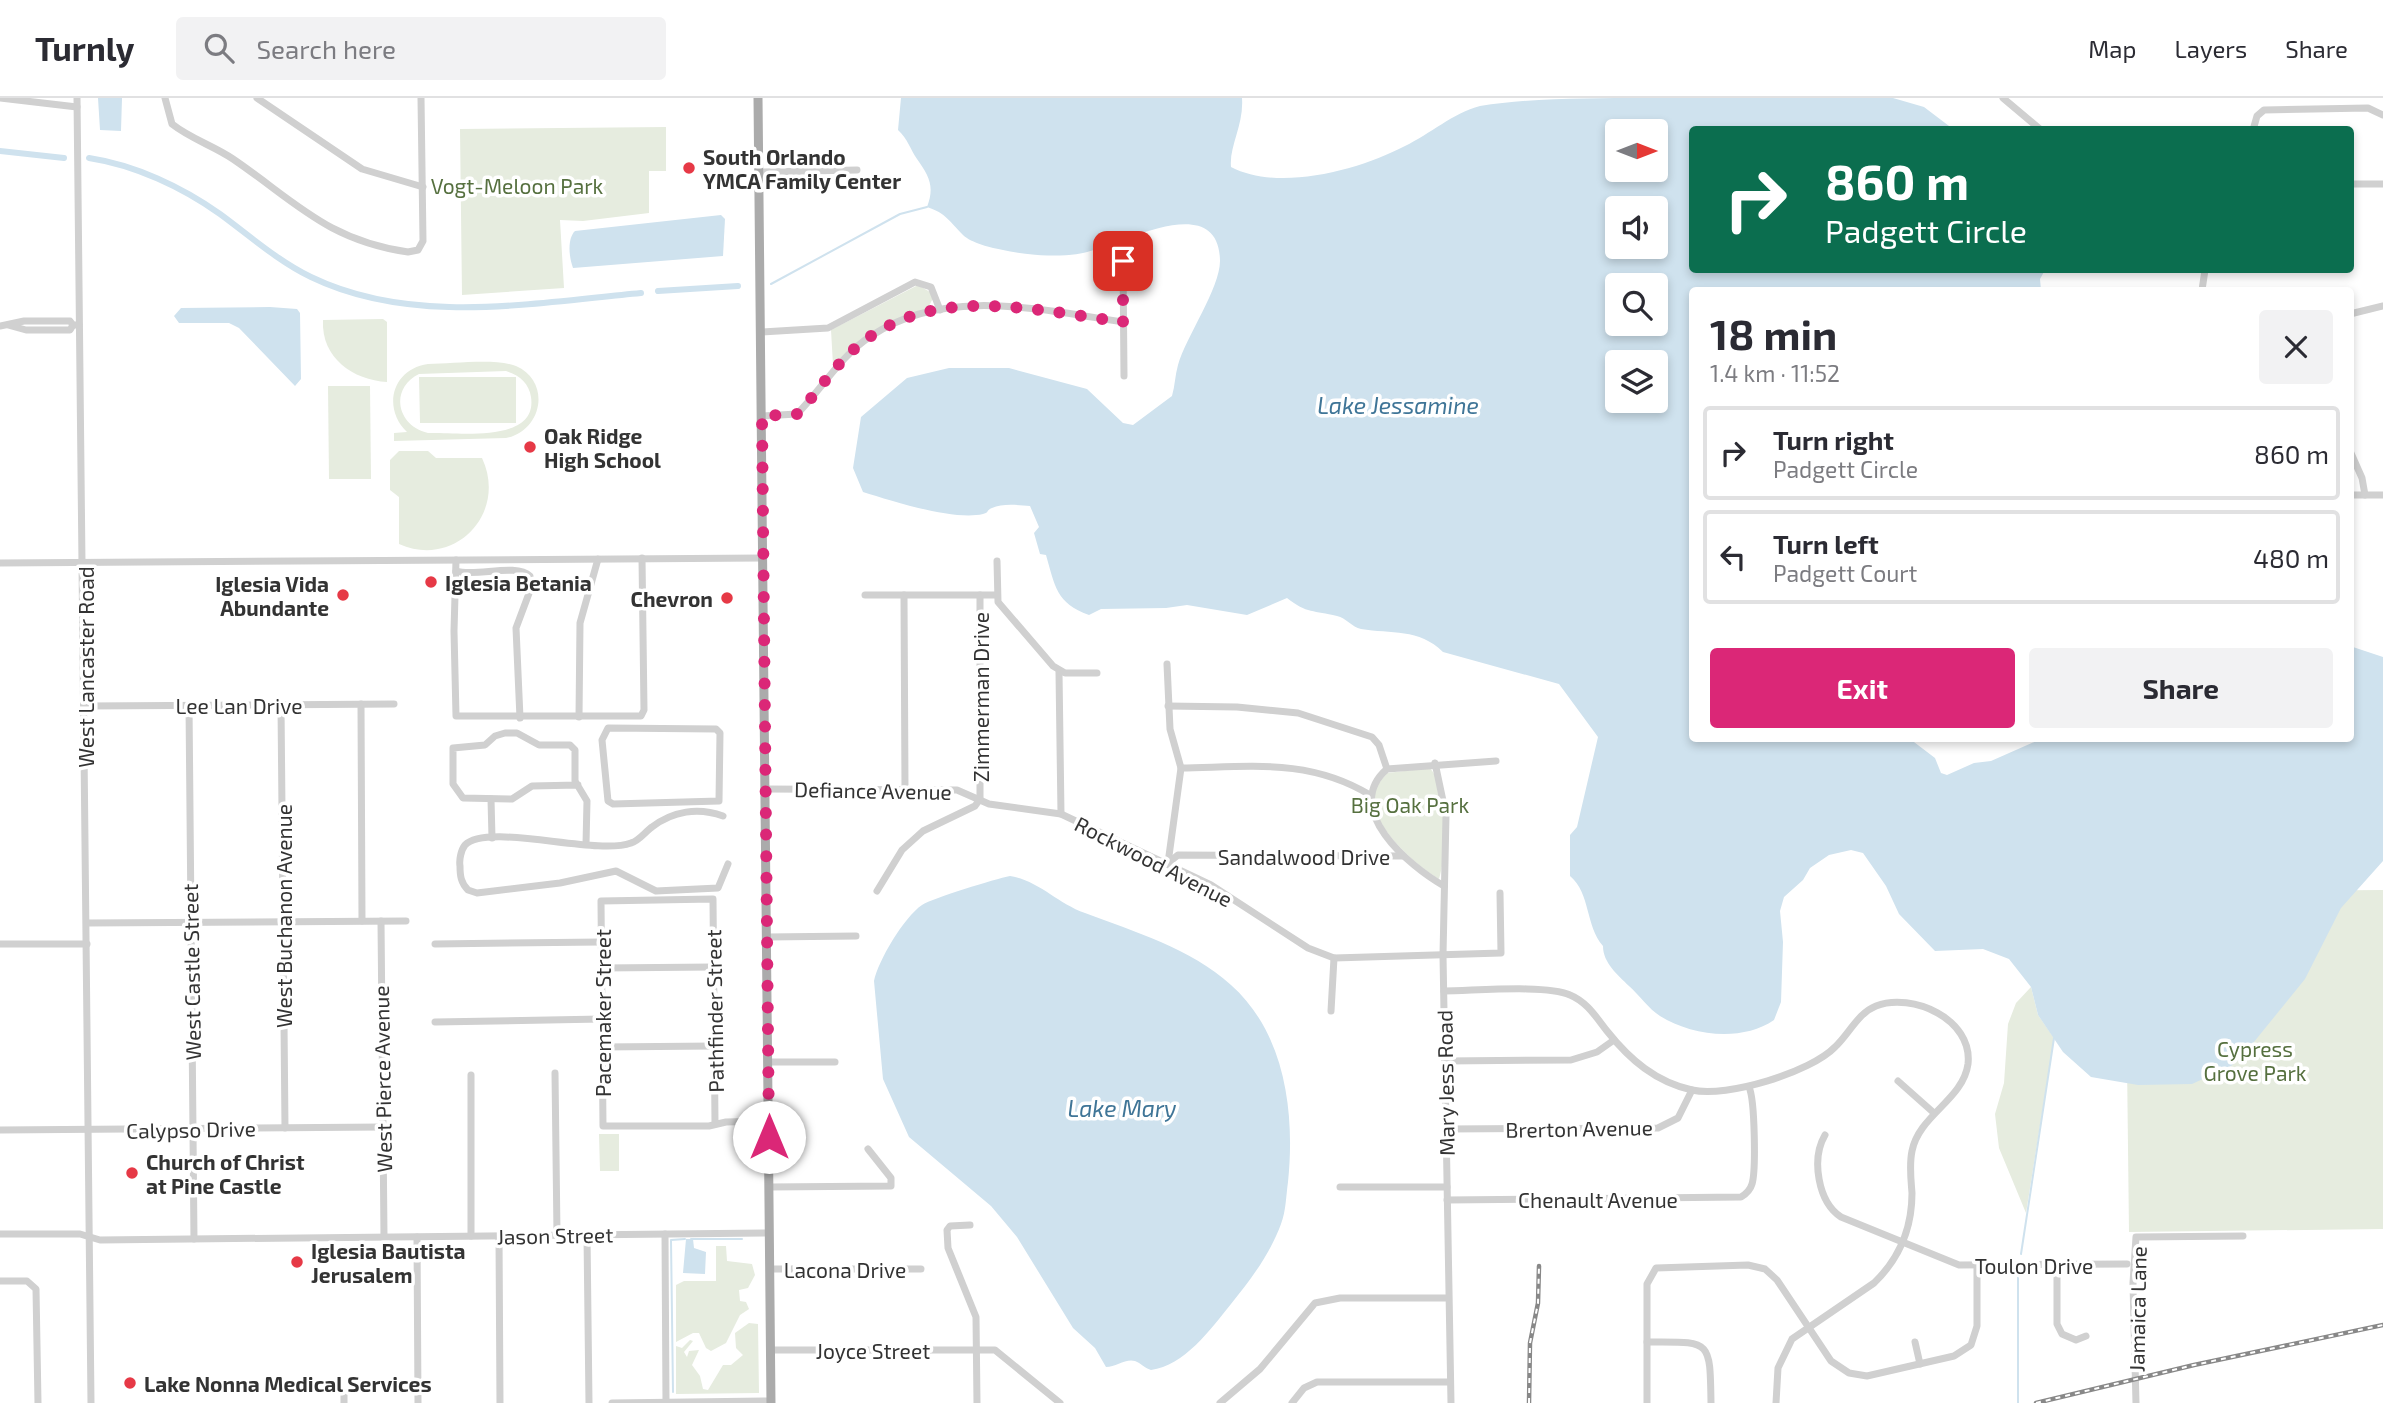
<!DOCTYPE html>
<meta charset="utf-8">
<style>
body{margin:0;font-family:"Exo 2",sans-serif;background:#f2f2f3;color:#2b2b33;height:100vh;display:flex;flex-direction:column;font-size:26px;white-space:nowrap}
*{box-sizing:border-box;margin:0}
p{font-size:23px;color:#7c7c81}
.icon{flex:none;width:38px;height:38px;fill:none;stroke:currentColor;stroke-width:2;stroke-linecap:round;stroke-linejoin:round}
.map{position:relative;flex:1;overflow:hidden}
.details{position:absolute;left:1689px;top:189px;width:665px;height:455px;display:flex;flex-direction:column;background:#fff;border-radius:7px;box-shadow:0 4px 10px #0003}
.details>*{flex:none}
.top-card{position:absolute;left:1689px;top:28px;width:665px;height:147px;border-radius:7px;box-shadow:0 4px 10px #0003;background:#0b6e4f;color:#fff;overflow:hidden}
.needle{width:46px;rotate:90deg}
.controls{position:absolute;left:1605px;top:21px;display:grid;gap:14px}
.controls a{display:grid;place-items:center;width:63px;height:63px;border-radius:7px;background:#fff;box-shadow:0 4px 10px #0003;font-size:35px}
.pin{position:absolute;display:grid;place-items:center;width:60px;height:60px;color:#fff;margin:-30px;border-radius:14px;box-shadow:0 4px 10px #0006}
.me{position:absolute;width:77px;margin:-38px;rotate:0deg;stroke-linejoin:round;filter:drop-shadow(0 0 5px #0008)}
.turn{display:flex;align-items:center;gap:24px;height:147px;padding:0 21px;font-size:32px}
.turn .icon{width:91px;height:91px;stroke-width:2.5}
.turn b{display:block;font-size:49px;line-height:60px}
.round{display:grid;place-items:center;flex:none;width:74px;height:74px;border-radius:7px;background:#f2f2f3}
.headline{display:flex;align-items:center;justify-content:space-between;height:119px;padding:0 21px}
h1{font-size:42px;font-weight:700;line-height:52px}
.button{display:flex;gap:14px;margin-top:auto;padding:14px 21px}
.button a{flex:1;height:80px;border-radius:7px;background:#db2777;color:#fff;font-size:28px;font-weight:700;line-height:80px;text-align:center}
.button a+a{background:#f2f2f3;color:#2b2b33}
ul{padding:0;list-style:none}
li{display:flex;align-items:center;gap:21px;height:94px;margin:0 14px 10px;padding:0 7px;border:4px solid #e1e1e2;border-radius:7px}
li div{flex:1}
li b{display:block;font-size:26px}
li em{font-style:normal}
header{display:flex;align-items:center;gap:42px;box-sizing:border-box;height:98px;padding:0 35px;background:#fff;border-bottom:2px solid #e1e1e2}
header strong{font-size:33px}
nav{display:flex;gap:38px;margin-inline-start:auto;font-size:24px}
.search{width:490px;height:63px;background:#f2f2f3;display:flex;align-items:center;gap:18px;box-sizing:border-box;padding:0 24px;border-radius:7px;color:#7c7c81;font-size:26px}
.map>svg:first-child{display:block}
.green{fill:#e6ecdf;fill-rule:evenodd}
.water{fill:#cfe2ee;fill-rule:evenodd}
.lines{fill:none;stroke-linecap:round;stroke-linejoin:round}
.stream{stroke:#cfe2ee;stroke-width:2}
.canal{stroke:#cfe2ee;stroke-width:6}
.minor{stroke:#d0d0d0;stroke-width:7}
.major{stroke:#ababab;stroke-width:9}
.rail-casing{stroke:#888;stroke-width:4.5}
.rail{stroke:#fff;stroke-width:2;stroke-dasharray:5;stroke-linecap:butt}
.route{stroke:#db2777;stroke-width:12;stroke-dasharray:0 21.6}
.poi-dot{fill:#e63946;stroke:#fff;stroke-width:2.5}
.labels{text-anchor:middle;dominant-baseline:central;stroke-width:7;stroke-linejoin:round;paint-order:stroke}
.poi-label{font-size:21px;font-weight:bold;fill:#333;stroke:#fff;text-anchor:start}
.park-label{font-size:21px;fill:#56703f;stroke:#fff}
.street-label{font-size:21px;fill:#333;stroke:#fff}
.water-label{font-size:23px;font-style:italic;fill:#3f7597;stroke:#fff}
</style>
<header>
<strong>Turnly</strong>
<div class="search"><svg class="icon" aria-label="search" viewBox="0 0 24 24"><circle cx="10" cy="10" r="6"/><path d="M15 15l6 6"/></svg>Search here</div>
<nav><a>Map</a><a>Layers</a><a>Share</a></nav>
</header>
<div class="map">
<svg width="2383" height="1305" viewBox="0 0 2383 1305">
<rect width="100%" height="100%" fill="#fff"/>
<g class="green">
<polygon points="666,29 666,73 649,73 649,115 583,123 560,122 564,190 462,197 460,31"/>
<polygon points="918,187 930,194 933,200 928,210 868,237 833,267 831,232"/>
<path d="M383 221 387 224V284C353 282 321 260 323 222Z"/>
<path d="M428 266C452 266 495 260 516 268 552 284 542 333 506 340L394 343V335L407 334C382 310 392 271 428 266ZM506 273C519 277 529 285 531 299 538 346 457 334 428 335 397 328 389 291 419 276Z"/>
<polygon points="419,279 516,279 516,325 420,325"/>
<polygon points="370,288 371,381 329,381 328,288"/>
<path d="M399 353H428L436 360H482C508 415 455 471 399 446V399L390 392V362Z"/>
<path d="M1430 670C1448 690 1447 757 1439 781 1416 767 1366 725 1375 693 1376 687 1384 680 1387 675Z"/>
<polygon points="2383,792 2383,1131 2129,1134 2125,794"/>
<polygon points="2031,889 2038,917 2054,940 2026,1115 1999,1050 1995,1016 2004,985 2008,926 2016,905"/>
<polygon points="599,1036 619,1036 619,1073 600,1073"/>
<polygon points="716,1148 726,1148 727,1163 752,1166 755,1177 748,1190 739,1192 740,1203 746,1204 749,1211 740,1217 726,1245 711,1253 706,1250 699,1235 693,1235 676,1244 676,1187 684,1183 716,1183"/>
<polygon points="749,1225 758,1226 759,1295 676,1296 676,1248 682,1250 690,1242 693,1243 684,1254 687,1259 689,1253 699,1252 692,1267 700,1278 703,1291 708,1292 723,1267 731,1267 743,1257 736,1250 735,1235"/>
</g>
<g class="water">
<polygon points="98,0 122,0 121,33 100,32"/>
<path d="M901 0H1242C1244 27 1229 48 1231 69 1279 94 1359 72 1405 48 1430 36 1453 15 1480 8 1530 0 1592 0 1644 0 1727 0 1810 0 1893 0L1924 9 1953 31 1692 32V172H2045L2040 181 2041 192H1692V640L1910 641 1935 660 1941 675 1947 677 1974 665 1991 663 2041 641 2350 640V548L2383 559V763L2341 810 2305 881 2245 955 2231 968 2192 986 2138 987 2091 979 2063 954 2038 917 2031 889 2009 861 1983 851 1935 853 1899 816 1886 788 1863 755 1851 752 1829 757 1810 770 1803 782 1784 799 1780 813 1783 844 1781 904 1774 922C1742 944 1692 938 1660 918 1649 911 1639 897 1629 888 1618 877 1603 865 1603 848 1585 827 1591 796 1570 778V737L1577 729 1598 639 1559 586 1443 554C1419 530 1391 536 1361 531 1352 529 1346 520 1337 518 1314 512 1307 516 1287 500L1247 517 1187 507 1166 510 1101 511 1089 517C1056 505 1055 488 1046 457L1040 456 1034 435 1039 429 1030 408C1019 407 1002 405 992 410 985 413 990 414 983 416 954 423 892 403 863 394L853 370 861 319 907 280 949 270H1009L1087 291 1123 325 1133 327 1172 298C1175 288 1175 277 1178 267 1186 239 1220 190 1220 163 1219 89 1117 149 1083 155 1058 160 1027 157 1003 152 992 150 971 145 963 137 950 124 946 115 927 109 935 88 929 78 917 61 910 51 908 41 898 32ZM1656 33V72H1617V33ZM1656 110V149H1617V110ZM1656 187V226H1617V187ZM1656 264V303H1617V264Z"/>
<path d="M721 117 725 121 723 158 573 170C569 159 567 141 575 133Z"/>
<polygon points="270,209 297,211 300,215 301,281 295,288 239,230 229,225 179,225 174,218 181,210"/>
<path d="M1010 778C1038 782 1057 805 1085 815 1135 834 1190 850 1231 887 1286 936 1295 1016 1288 1084 1286 1098 1286 1113 1281 1126 1270 1156 1251 1181 1231 1206 1211 1231 1184 1268 1151 1272 1144 1270 1141 1265 1135 1263 1126 1260 1116 1269 1106 1269L1095 1250 1073 1230 1017 1139 991 1108 909 1039 883 981 874 883C878 863 904 819 922 807 933 800 995 781 1010 778Z"/>
<polygon points="686,1141 693,1141 694,1150 706,1154 705,1176 683,1175"/>
</g>
<g class="lines">
<g class="stream">
<polyline points="771,186 900,116 927,109"/>
<polyline points="691,1141 742,1141"/>
<polyline points="2021,1156 2054,940"/>
<polyline points="2018,1177 2018,1305"/>
<polyline points="673,1294 671,1142 685,1141"/>
</g>
<g class="canal">
<polyline points="0,53 64,60"/>
<path d="M89 60C135 67 182 89 220 116 250 138 278 163 311 179 412 228 533 205 641 195"/>
<polyline points="658,193 738,188"/>
</g>
<g class="minor">
<polyline points="0,0 77,9"/>
<polyline points="77,0 91,1305"/>
<path d="M165 0 172 26C191 41 214 48 233 61 296 104 327 142 408 154L418 152 423 143 421 0"/>
<polyline points="257,0 362,71 423,89"/>
<polyline points="2003,0 2041,32"/>
<polyline points="2253,32 2257,18 2264,12 2368,10 2383,17"/>
<polyline points="759,74 857,72"/>
<polyline points="2350,86 2383,86"/>
<polyline points="1123,163 1124,278"/>
<polyline points="2202,192 2205,172"/>
<polyline points="2350,216 2383,208"/>
<polyline points="8,227 26,232 70,232 73,227"/>
<polyline points="0,228 24,223 70,223 73,227 79,227"/>
<polyline points="761,234 828,230 915,184 931,189 940,212"/>
<path d="M762 318 797 316C822 291 840 258 871 238 945 188 1042 212 1123 224"/>
<polyline points="2350,353 2362,380 2365,397"/>
<polyline points="2350,397 2383,397"/>
<polyline points="456,462 454,533 456,618 641,618 644,612 642,460"/>
<polyline points="997,463 998,504 1053,568 1065,575 1097,575"/>
<polyline points="0,465 763,460"/>
<path d="M456 473C476 479 516 465 530 478L531 490 516 530 520 620"/>
<polyline points="865,497 996,497"/>
<polyline points="904,497 905,691"/>
<polyline points="1167,566 1170,631 1181,670 1168,765"/>
<polyline points="1059,574 1061,716"/>
<polyline points="361,606 362,823"/>
<polyline points="189,607 194,1141"/>
<polyline points="281,607 285,1030"/>
<polyline points="85,608 394,606"/>
<polyline points="1168,608 1237,609 1298,615 1372,639 1379,647 1387,671"/>
<polyline points="579,619 580,525 598,461"/>
<polygon points="608,630 716,631 720,635 719,703 613,706 608,703 602,642"/>
<polyline points="1435,665 1446,717 1443,857 1451,1305"/>
<path d="M1181 670C1250 669 1309 660 1370 697"/>
<polyline points="578,687 532,688 512,701 463,700 453,686 453,650 485,647 495,638 505,635 517,635 539,647 570,647 575,652 575,683 587,703 586,746"/>
<polyline points="765,691 957,692 989,706 1061,716 1211,787 1308,850 1334,860 1501,855 1500,795"/>
<polyline points="491,701 492,740"/>
<path d="M723 718C698 709 673 713 652 729 646 733 639 743 631 745 596 758 488 724 465 747 461 752 459 762 460 768 460 778 461 785 468 792L477 795 560 785 616 773 656 793 718 790 728 766"/>
<polyline points="1168,765 1178,757 1402,758"/>
<path d="M1444 788C1409 768 1341 711 1387 671L1496 663"/>
<polyline points="877,793 902,752 923,733 975,708 980,701 980,497"/>
<polyline points="381,823 384,1138"/>
<polyline points="87,825 406,823"/>
<polyline points="767,839 856,838"/>
<polyline points="0,846 87,846"/>
<polyline points="435,846 601,844"/>
<polyline points="602,870 713,869"/>
<path d="M1444 893C1473 893 1546 886 1570 897 1587 904 1596 919 1607 933 1630 962 1656 984 1692 992 1727 1000 1811 974 1835 949 1849 936 1858 915 1876 908 1912 894 1973 921 1968 966 1963 1002 1919 1017 1912 1053 1909 1067 1911 1082 1912 1095 1912 1131 1900 1160 1874 1185L1792 1241 1778 1270 1776 1305"/>
<polyline points="1331,913 1334,860"/>
<polyline points="435,924 602,921"/>
<polyline points="602,949 714,948"/>
<polyline points="1445,963 1571,962 1597,954 1614,942"/>
<polyline points="768,964 835,964"/>
<polyline points="555,975 557,1137"/>
<polyline points="471,977 471,1138"/>
<polyline points="1898,983 1934,1015"/>
<polyline points="715,1025 713,801 601,803 603,1028 709,1028 726,1024 768,1023"/>
<polyline points="1446,1031 1658,1030 1678,1020 1692,992"/>
<polyline points="0,1032 383,1029"/>
<path d="M1825 1037C1811 1061 1818 1104 1841 1119L1959 1167 2127 1166"/>
<polyline points="769,1089 891,1088 891,1080 868,1051"/>
<polyline points="1340,1089 1447,1089"/>
<path d="M1447 1102 1741 1099C1746 1096 1750 1093 1752 1086 1756 1073 1755 1002 1749 989"/>
<polyline points="970,1127 950,1128 947,1132 948,1150 976,1219 977,1305"/>
<polyline points="0,1136 80,1136 100,1142 769,1135"/>
<polyline points="665,1136 666,1305"/>
<polyline points="587,1137 589,1305"/>
<polyline points="499,1138 500,1305"/>
<polyline points="417,1139 418,1305"/>
<polyline points="2057,1167 2057,1226 2062,1236 2076,1242 2086,1238"/>
<polyline points="770,1171 921,1171"/>
<polyline points="0,1183 27,1183 36,1191 38,1305"/>
<path d="M1647 1244C1711 1244 1710 1240 1711 1305"/>
<polyline points="1915,1244 1920,1266"/>
<polyline points="770,1252 995,1252 1060,1305"/>
<polyline points="344,1296 344,1305"/>
<polyline points="612,1305 771,1303"/>
<polyline points="1220,1305 1260,1271 1315,1205 1340,1200 1448,1200"/>
<polyline points="1292,1305 1304,1290 1317,1284 1450,1284"/>
<polyline points="1647,1305 1647,1186 1656,1170 1748,1167 1765,1171 1777,1182 1831,1263 1849,1275 1867,1278 1954,1258 1971,1247 1977,1228 1977,1168"/>
<polyline points="2136,1305 2133,1185 2136,1139 2243,1138"/>
</g>
<polyline class="major" points="758,0 771,1305"/>
<defs>
<g id="rail">
<polyline points="1529,1305 1530,1245 1538,1205 1539,1168"/>
<polyline points="2036,1305 2194,1267 2383,1227"/>
</g>
</defs>
<use href="#rail" class="rail-casing"/>
<use href="#rail" class="rail"/>
</g>
<g class="lines">
<path class="route" d="M769 1039 762 318 797 316C822 290 840 258 871 238 945 188 1041 213 1123 224V163"/>
</g>
<g class="poi-dot">
<circle cx="689" cy="70" r="7"/>
<circle cx="530" cy="349" r="7"/>
<circle cx="431" cy="484" r="7"/>
<circle cx="343" cy="497" r="7"/>
<circle cx="727" cy="500" r="7"/>
<circle cx="132" cy="1075" r="7"/>
<circle cx="297" cy="1164" r="7"/>
<circle cx="130" cy="1285" r="7"/>
</g>
<g class="labels">
<g class="poi-label">
<text x="703" y="58">South Orlando<tspan x="703" dy="24">YMCA Family Center</tspan></text>
<text x="544" y="337">Oak Ridge<tspan x="544" dy="24">High School</tspan></text>
<text x="445" y="484">Iglesia Betania</text>
<text x="329" y="485" text-anchor="end">Iglesia Vida<tspan x="329" dy="24">Abundante</tspan></text>
<text x="713" y="500" text-anchor="end">Chevron</text>
<text x="146" y="1063">Church of Christ<tspan x="146" dy="24">at Pine Castle</tspan></text>
<text x="311" y="1152">Iglesia Bautista<tspan x="311" dy="24">Jerusalem</tspan></text>
<text x="144" y="1285">Lake Nonna Medical Services</text>
</g>
<g class="park-label">
<text x="517" y="87">Vogt-Meloon Park</text>
<text x="1410" y="706">Big Oak Park</text>
<text x="2255" y="950">Cypress<tspan x="2255" dy="24">Grove Park</tspan></text>
</g>
<g class="street-label">
<text transform="translate(85 569) rotate(-90)">West Lancaster Road</text>
<text transform="translate(980 599) rotate(-90)">Zimmerman Drive</text>
<text x="239" y="607">Lee Lan Drive</text>
<text transform="translate(873 692) rotate(1)">Defiance Avenue</text>
<text x="1304" y="758">Sandalwood Drive</text>
<text transform="translate(1154 763) rotate(27)">Rockwood Avenue</text>
<text transform="translate(283 818) rotate(-90)">West Buchanon Avenue</text>
<text transform="translate(191 874) rotate(-91)">West Castle Street</text>
<text transform="translate(714 913) rotate(-91)">Pathfinder Street</text>
<text transform="translate(602 915) rotate(-90)">Pacemaker Street</text>
<text transform="translate(382 981) rotate(-91)">West Pierce Avenue</text>
<text transform="translate(1445 985) rotate(-91)">Mary Jess Road</text>
<text transform="translate(1579 1030) rotate(-1)">Brerton Avenue</text>
<text transform="translate(191 1031) rotate(-1)">Calypso Drive</text>
<text x="1598" y="1101">Chenault Avenue</text>
<text transform="translate(555 1137) rotate(-1)">Jason Street</text>
<text x="2034" y="1167">Toulon Drive</text>
<text x="845" y="1171">Lacona Drive</text>
<text transform="translate(2137 1211) rotate(-89)">Jamaica Lane</text>
<text x="873" y="1252">Joyce Street</text>
</g>
<g class="water-label">
<text x="1398" y="307">Lake Jessamine</text>
<text x="1122" y="1010">Lake Mary</text>
</g>
</g>
</svg>
<div class="controls">
<a><svg class="needle" viewBox="-14 -14 28 28"><path d="M0-13l5 13h-10z" fill="#e53935"/><path d="M0 13l5-13h-10z" fill="#7c7c81"/></svg></a>
<a><svg class="icon" aria-label="sound" viewBox="0 0 24 24"><path d="M4 9h4l5-4v14l-5-4H4zM17 9q2 3 0 6"/></svg></a>
<a><svg class="icon" aria-label="search" viewBox="0 0 24 24"><circle cx="10" cy="10" r="6"/><path d="M15 15l6 6"/></svg></a>
<a><svg class="icon" aria-label="layers" viewBox="0 0 24 24"><path d="M12 4l9 5-9 5-9-5zM3 14l9 5 9-5"/></svg></a>
</div>
<div class="pin" style="left:1123px;top:163px;background:#d93025"><svg class="icon" aria-label="arrive" viewBox="0 0 24 24"><path d="M6 21V4h12l-3 4 3 4H6"/></svg></div>
<svg class="me" style="left:769px;top:1039px" viewBox="-20 -20 40 40"><circle r="19" fill="#fff"/><path d="M0-13L10 11 0 6-10 11z" fill="#db2777"/></svg>
<div class="top-card">
<div class="turn"><svg class="icon" aria-label="right" viewBox="0 0 24 24"><path d="M7 20v-9h11M14 6l5 5-5 5"/></svg><div><b>860 m</b>Padgett Circle</div></div>
</div>
<section class="details">
<div class="headline"><div><h1>18 min</h1><p>1.4 km · 11:52</p></div><a class="round"><svg class="icon" aria-label="close" viewBox="0 0 24 24"><path d="M6 6l12 12M18 6L6 18"/></svg></a></div>
<ul>
<li><svg class="icon" aria-label="right" viewBox="0 0 24 24"><path d="M7 20v-9h11M14 6l5 5-5 5"/></svg><div><b>Turn right</b><p>Padgett Circle</p></div><em>860 m</em></li>
<li><svg class="icon" aria-label="left" viewBox="0 0 24 24"><path d="M17 20v-9H6M10 6l-5 5 5 5"/></svg><div><b>Turn left</b><p>Padgett Court</p></div><em>480 m</em></li>
</ul>
<div class="button"><a>Exit</a><a>Share</a></div>
</section>
</div>
